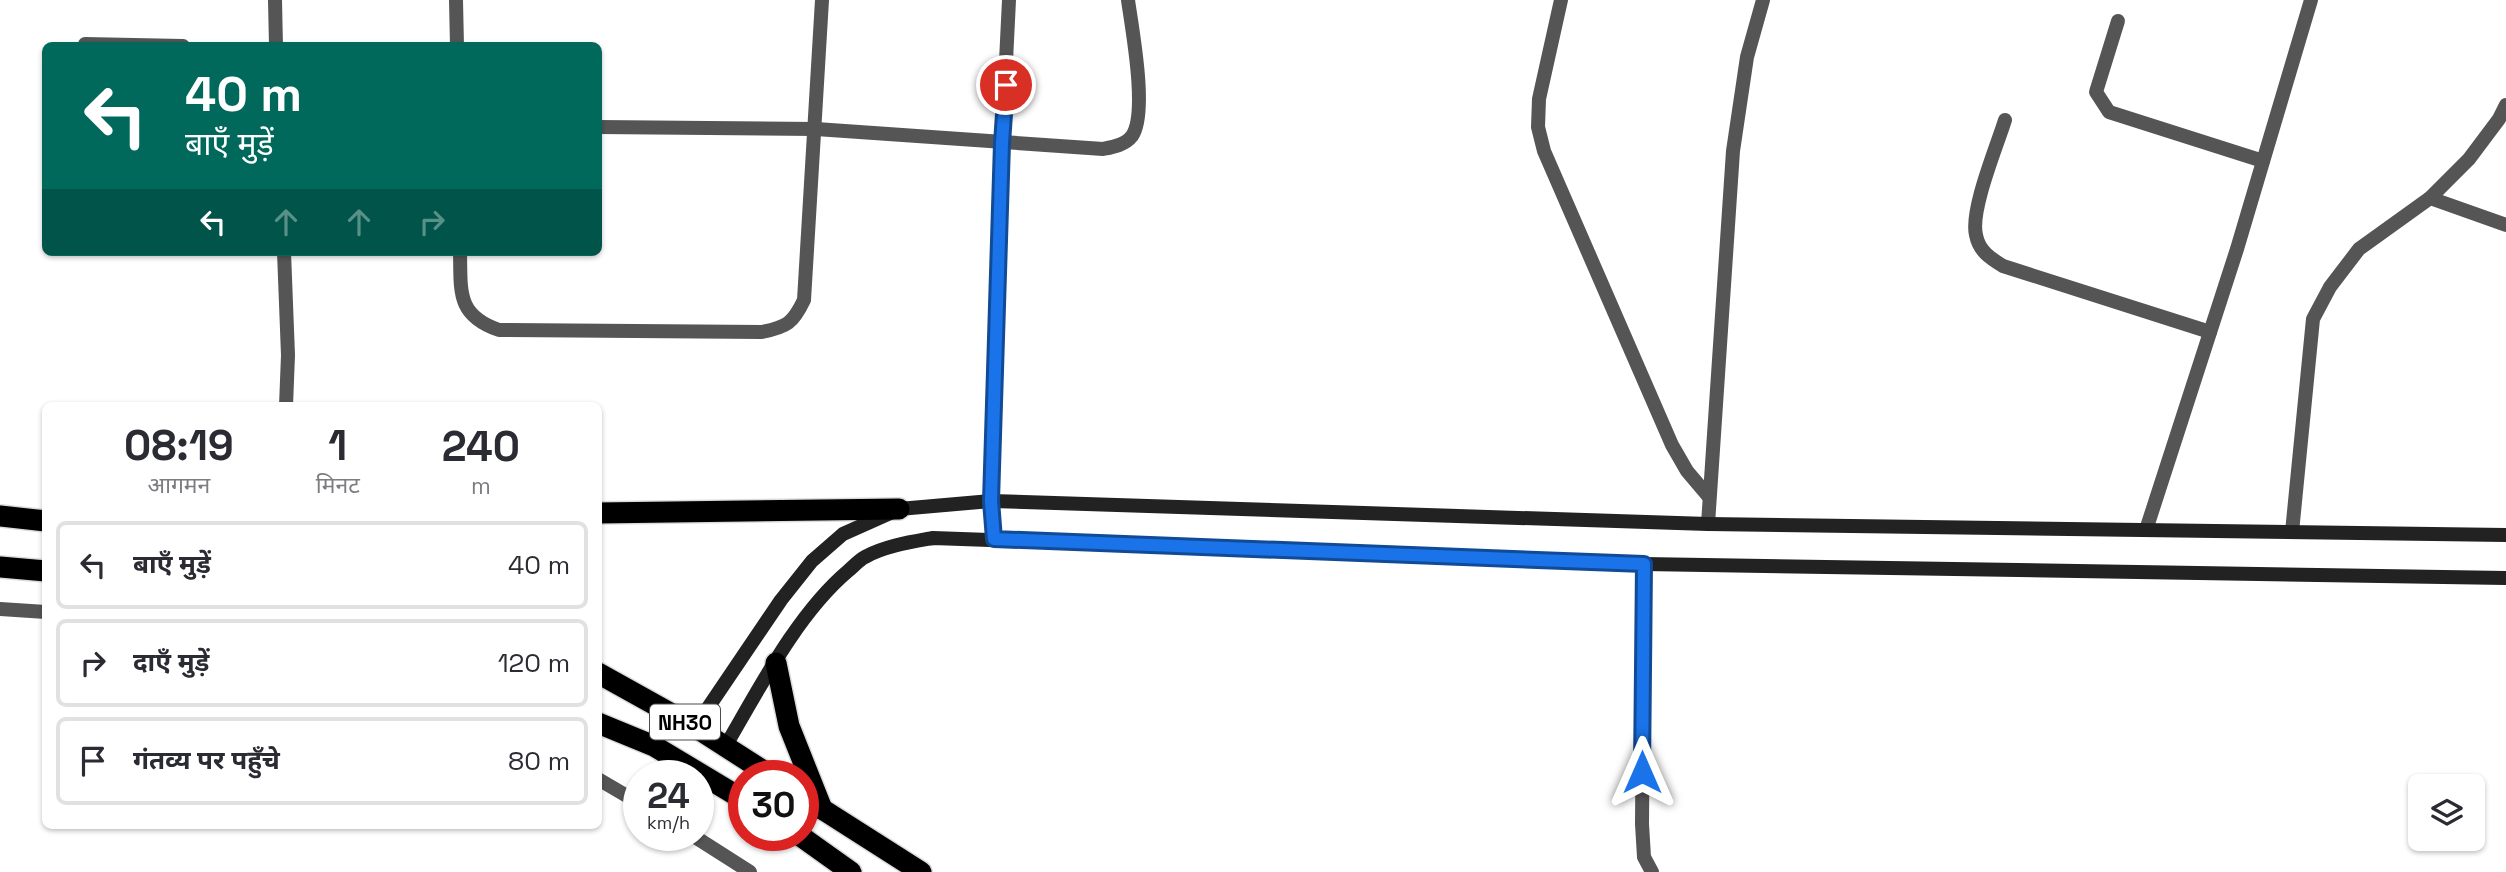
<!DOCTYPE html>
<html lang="hi">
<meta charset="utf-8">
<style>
body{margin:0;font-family:"Space Grotesk","Noto Sans Devanagari",sans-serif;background:#f7f7f7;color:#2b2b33;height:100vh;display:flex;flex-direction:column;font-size:26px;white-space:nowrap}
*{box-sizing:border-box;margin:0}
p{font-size:23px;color:#7c7c81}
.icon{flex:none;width:38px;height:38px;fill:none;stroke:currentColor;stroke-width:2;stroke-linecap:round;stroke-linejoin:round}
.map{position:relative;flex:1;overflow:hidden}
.panel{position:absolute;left:42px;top:402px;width:560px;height:427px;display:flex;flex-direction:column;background:#fff;border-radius:10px;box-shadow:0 2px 5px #0004}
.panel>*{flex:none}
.top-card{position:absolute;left:42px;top:42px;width:560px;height:214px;border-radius:10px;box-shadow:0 2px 5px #0004;background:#00695c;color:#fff;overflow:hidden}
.buttons{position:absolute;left:2408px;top:774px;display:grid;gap:14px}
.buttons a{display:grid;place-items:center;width:77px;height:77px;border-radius:10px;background:#fff;box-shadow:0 2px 5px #0004;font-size:35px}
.speed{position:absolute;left:623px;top:760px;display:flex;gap:14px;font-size:35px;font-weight:700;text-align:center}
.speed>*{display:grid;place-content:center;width:91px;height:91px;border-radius:50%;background:#fff;box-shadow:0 2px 5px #0004;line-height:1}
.speed small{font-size:18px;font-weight:400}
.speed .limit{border:10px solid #d22;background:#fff;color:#111}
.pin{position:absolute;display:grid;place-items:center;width:60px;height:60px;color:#fff;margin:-30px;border:4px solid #fff;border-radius:50%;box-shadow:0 2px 7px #0007}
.me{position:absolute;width:77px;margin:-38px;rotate:0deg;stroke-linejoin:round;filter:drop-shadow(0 0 5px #0008)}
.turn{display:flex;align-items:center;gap:24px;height:147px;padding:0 28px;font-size:32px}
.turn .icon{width:91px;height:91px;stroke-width:2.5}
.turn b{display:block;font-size:49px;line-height:60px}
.lanes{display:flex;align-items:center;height:66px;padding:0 28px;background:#0003;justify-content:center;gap:35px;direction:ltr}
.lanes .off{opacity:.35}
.eta{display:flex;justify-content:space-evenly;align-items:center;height:119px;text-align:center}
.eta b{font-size:42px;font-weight:700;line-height:49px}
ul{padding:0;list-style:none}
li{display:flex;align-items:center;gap:21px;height:88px;margin:0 14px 10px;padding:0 14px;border:4px solid #e1e1e2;border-radius:10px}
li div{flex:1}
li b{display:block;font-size:26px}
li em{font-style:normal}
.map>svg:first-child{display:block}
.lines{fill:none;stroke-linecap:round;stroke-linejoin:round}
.highway-casing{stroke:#dbdbdb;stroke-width:24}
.lane{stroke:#555;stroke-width:14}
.street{stroke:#555;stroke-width:14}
.secondary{stroke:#222;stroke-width:14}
.highway{stroke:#000;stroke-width:21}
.route-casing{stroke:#114b97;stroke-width:18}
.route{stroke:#1a73e8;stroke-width:12}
.labels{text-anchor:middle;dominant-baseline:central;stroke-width:6;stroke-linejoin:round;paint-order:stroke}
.shield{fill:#fff;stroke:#4c4c4c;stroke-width:2}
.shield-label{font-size:21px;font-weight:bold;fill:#000}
</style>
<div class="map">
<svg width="2506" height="872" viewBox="0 0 2506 872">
<rect width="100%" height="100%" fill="#fff"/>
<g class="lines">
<defs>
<g id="highway">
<polyline points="598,513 899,509"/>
<polyline points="0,516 46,521"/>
<polyline points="0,567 46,571"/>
<polyline points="776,663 789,726 822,809"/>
<polyline points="598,673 695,727 770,775"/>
<polyline points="598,723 654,746 744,800"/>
<polyline points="811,802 921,872"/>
<polyline points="799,835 851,872"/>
</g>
</defs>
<use href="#highway" class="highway-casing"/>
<g class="lane">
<polyline points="1561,0 1539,99 1538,127 1544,151 1672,445 1687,471 1709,497"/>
<polyline points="2430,198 2506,225"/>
<polyline points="2292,532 2313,319 2330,287 2359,249 2430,198 2469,159 2499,119 2506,105"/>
</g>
<g class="street">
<polyline points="275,0 276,46"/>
<polyline points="456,0 457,46"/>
<polyline points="2118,21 2096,92 2109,112 2263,161"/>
<polyline points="85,44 183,46"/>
<path d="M2005 120C1997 146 1970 210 1976 235 1979 251 1990 258 2003 266L2210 332"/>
<path d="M598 127 816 129 1103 149C1113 147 1125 145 1132 136 1148 113 1132 29 1128 0"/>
<polyline points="284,252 288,355 286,406"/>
<path d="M460 252C461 291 456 315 499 330L762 332C787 327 793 323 804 300L822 0"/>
<polyline points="1708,524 1733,151 1747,57 1763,0"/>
<polyline points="2146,530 2237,249 2311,0"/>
<polyline points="994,539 991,501 1002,143 1009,0"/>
<polyline points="1644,564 1642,824 1644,857 1652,872"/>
<polyline points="0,609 46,612"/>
<polyline points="598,779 639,803"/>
<polyline points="692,835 750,872"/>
</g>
<g class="secondary">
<polyline points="695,727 781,600 812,561 843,534 899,509 991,501 1708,524 2506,535"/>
<path d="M725 747C759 689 797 614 848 571 854 566 859 560 865 557 885 546 911 542 933 538L1644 564 2506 578"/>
</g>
<use href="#highway" class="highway"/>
</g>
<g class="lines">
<defs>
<polyline id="route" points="1006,85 1002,143 991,501 994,539 1644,564 1642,772"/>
</defs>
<use href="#route" class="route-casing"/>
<use href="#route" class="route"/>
</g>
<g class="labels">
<rect class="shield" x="650" y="704.5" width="70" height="35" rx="5"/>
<g class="shield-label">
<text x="685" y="722">NH30</text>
</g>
</g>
</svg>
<div class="buttons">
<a><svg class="icon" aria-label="layers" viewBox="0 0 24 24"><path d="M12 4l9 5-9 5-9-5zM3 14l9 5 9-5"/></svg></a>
</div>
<div class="speed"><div>24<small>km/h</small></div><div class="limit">30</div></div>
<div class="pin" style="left:1006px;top:85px;background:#d93025"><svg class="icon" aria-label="arrive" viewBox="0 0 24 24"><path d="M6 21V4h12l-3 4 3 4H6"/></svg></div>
<svg class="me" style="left:1642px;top:772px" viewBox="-20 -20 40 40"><path d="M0-17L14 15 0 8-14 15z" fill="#1a73e8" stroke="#fff" stroke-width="4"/></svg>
<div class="top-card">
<div class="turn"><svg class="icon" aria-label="left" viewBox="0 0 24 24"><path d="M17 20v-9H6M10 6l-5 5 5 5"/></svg><div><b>40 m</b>बाएँ मुड़ें</div></div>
<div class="lanes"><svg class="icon" aria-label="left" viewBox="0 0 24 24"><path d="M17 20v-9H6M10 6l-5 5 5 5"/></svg><svg class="icon off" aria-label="ahead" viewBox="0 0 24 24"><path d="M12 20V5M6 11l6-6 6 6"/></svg><svg class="icon off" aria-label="ahead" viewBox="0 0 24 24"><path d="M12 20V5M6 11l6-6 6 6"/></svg><svg class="icon off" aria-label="right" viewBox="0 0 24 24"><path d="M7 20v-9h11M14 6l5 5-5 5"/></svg></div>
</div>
<section class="panel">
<div class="eta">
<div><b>08:19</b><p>आगमन</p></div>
<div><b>1</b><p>मिनट</p></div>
<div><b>240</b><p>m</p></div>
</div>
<ul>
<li><svg class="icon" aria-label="left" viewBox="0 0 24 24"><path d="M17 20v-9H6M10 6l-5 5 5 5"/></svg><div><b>बाएँ मुड़ें</b></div><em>40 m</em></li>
<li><svg class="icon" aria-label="right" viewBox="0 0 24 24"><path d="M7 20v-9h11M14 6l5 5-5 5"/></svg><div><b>दाएँ मुड़ें</b></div><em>120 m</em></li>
<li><svg class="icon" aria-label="arrive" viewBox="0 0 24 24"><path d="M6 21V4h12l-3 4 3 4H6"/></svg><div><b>गंतव्य पर पहुँचे</b></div><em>80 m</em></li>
</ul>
</section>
</div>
